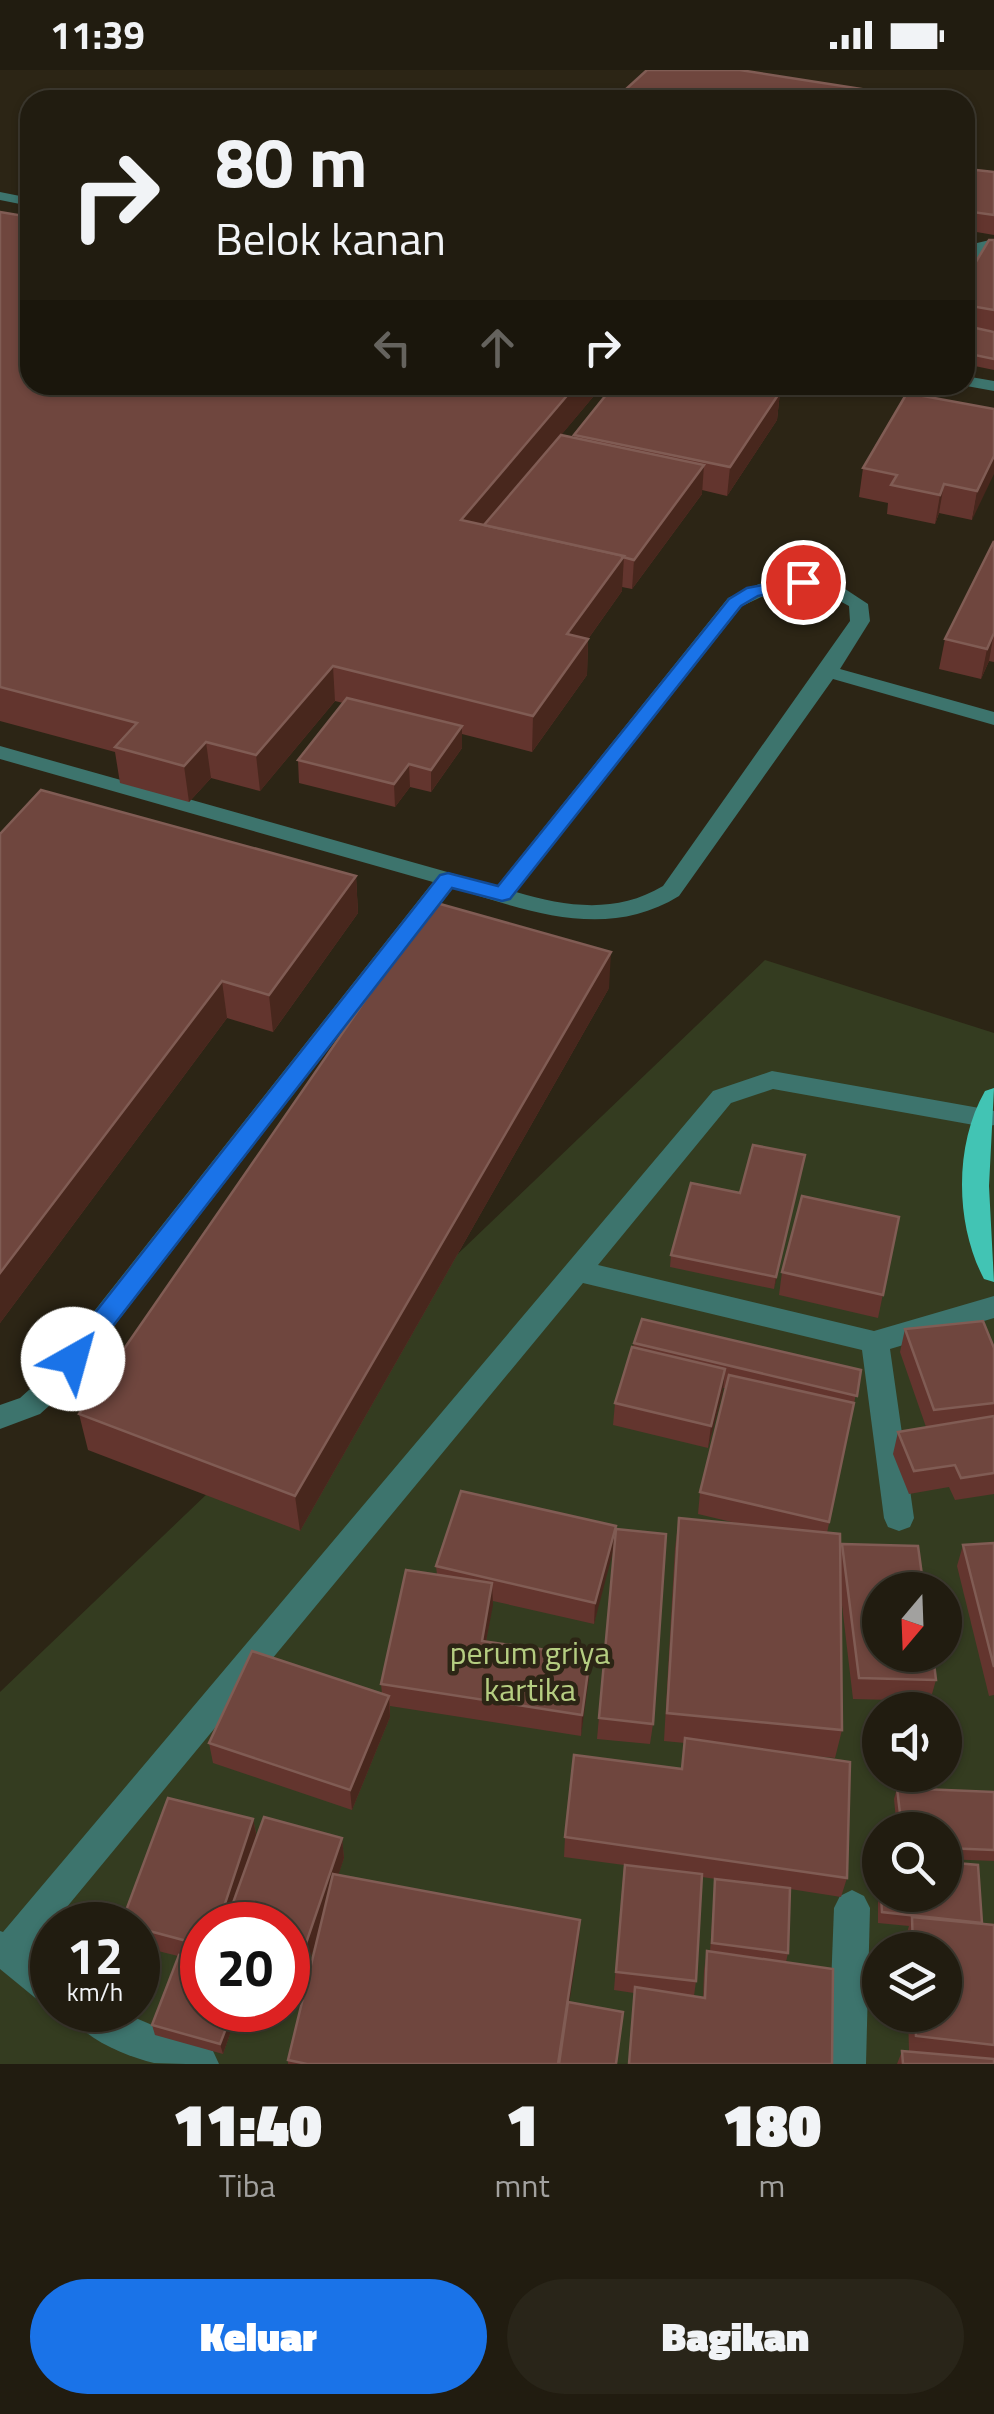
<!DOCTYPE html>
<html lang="id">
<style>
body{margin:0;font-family:"Titillium Web",sans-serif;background:#292519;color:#f1f3f6;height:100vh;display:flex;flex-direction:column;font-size:38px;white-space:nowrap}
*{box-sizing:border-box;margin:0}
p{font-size:32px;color:#a2a19f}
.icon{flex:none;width:55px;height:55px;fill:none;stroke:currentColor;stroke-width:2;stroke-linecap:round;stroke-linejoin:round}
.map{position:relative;height:1994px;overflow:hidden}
.drawer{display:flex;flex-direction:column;background:#211c10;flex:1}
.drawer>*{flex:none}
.top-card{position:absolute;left:20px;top:20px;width:955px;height:305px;border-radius:30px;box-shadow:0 2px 8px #0004,0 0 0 2px #3e3a30;background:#211c10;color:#f1f3f6;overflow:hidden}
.needle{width:65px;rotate:199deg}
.buttons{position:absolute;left:862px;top:1502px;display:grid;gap:20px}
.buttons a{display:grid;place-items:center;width:100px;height:100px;border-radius:50%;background:#211c10;box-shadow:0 2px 8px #0004,0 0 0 2px #3e3a30;font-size:50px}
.speed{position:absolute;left:30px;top:1832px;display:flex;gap:20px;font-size:50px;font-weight:700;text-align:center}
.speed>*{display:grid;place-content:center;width:130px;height:130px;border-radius:50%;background:#211c10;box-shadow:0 2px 8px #0004,0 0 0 2px #3e3a30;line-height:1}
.speed small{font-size:25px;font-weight:400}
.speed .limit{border:15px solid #d22;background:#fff;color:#111}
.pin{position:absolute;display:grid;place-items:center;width:85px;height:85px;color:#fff;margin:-42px;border:5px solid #fff;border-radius:50%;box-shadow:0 2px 10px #0007}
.me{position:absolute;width:110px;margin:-55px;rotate:38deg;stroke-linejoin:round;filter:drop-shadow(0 0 8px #0008)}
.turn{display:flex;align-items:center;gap:35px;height:210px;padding:0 30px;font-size:45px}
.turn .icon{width:130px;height:130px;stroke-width:2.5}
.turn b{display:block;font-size:70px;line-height:85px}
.lanes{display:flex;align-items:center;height:95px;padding:0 30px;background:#0003;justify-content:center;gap:50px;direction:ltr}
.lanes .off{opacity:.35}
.eta{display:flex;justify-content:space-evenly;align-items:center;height:170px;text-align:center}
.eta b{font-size:60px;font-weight:800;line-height:70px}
.primary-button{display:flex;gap:20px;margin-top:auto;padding:20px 30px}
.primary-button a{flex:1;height:115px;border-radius:60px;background:#1a73e8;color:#fff;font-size:40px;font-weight:800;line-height:115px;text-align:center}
.primary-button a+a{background:#292519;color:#f1f3f6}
.status{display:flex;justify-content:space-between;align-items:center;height:70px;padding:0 50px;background:#211c10;direction:ltr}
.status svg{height:28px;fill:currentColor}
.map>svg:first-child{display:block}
.green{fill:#343c20;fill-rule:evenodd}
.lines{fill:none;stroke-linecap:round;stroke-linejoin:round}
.minor{fill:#3d746d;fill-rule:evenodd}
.major{fill:#42c4b4;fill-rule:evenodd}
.wall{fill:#63352e;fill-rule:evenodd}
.shaded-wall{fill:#48271d}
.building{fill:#6f463e;stroke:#805c54;stroke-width:2.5}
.route{fill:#1a73e8;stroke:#114b97;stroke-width:2.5}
.labels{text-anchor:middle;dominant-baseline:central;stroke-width:9;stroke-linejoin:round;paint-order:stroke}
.near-park-label{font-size:32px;fill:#b5cd81;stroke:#2c2515}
</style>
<div class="status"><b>11:39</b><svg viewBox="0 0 49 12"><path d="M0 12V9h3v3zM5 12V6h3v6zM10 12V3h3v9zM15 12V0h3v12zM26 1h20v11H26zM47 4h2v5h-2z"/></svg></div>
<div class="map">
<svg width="994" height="1994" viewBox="0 0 994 1994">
<rect width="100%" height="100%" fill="#2c2515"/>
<path class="green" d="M765 890 994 963V1994H0V1622ZM880 1520H945V1585H880ZM880 1640H945V1705H880ZM880 1760H945V1825H880ZM52 1855H138V1940H52ZM202 1855H288V1940H202ZM880 1880H945V1945H880Z"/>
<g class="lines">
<g class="minor">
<polygon points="0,122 30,128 30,136 0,130"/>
<polygon points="994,169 994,178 965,200 965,186 977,173"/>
<polygon points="965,306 994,311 994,321 961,315 965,315"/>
<path d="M798 507 836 513 868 534 870 551 840 599 994 642V655L833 609 679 826C606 871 529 841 453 818L59 1327 40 1344 0 1359V1335L20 1328 39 1311 433 812 0 689V676L497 816 728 528 759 514ZM798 518 823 522 849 536 850 551 663 816C616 844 567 837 516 822L742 536 772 522Z"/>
<polygon points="772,1001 985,1039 994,1041 994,1055 985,1057 773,1019 731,1033 598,1195 874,1261 994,1226 994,1248 890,1279 914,1448 910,1457 899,1461 888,1457 884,1448 862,1280 583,1213 52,1855 34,1880 52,1895 52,1936 39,1931 0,1899 0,1861 3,1862 713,1021"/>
<polygon points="852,1820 864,1826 870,1838 866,1994 828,1994 834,1838 840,1826"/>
<path d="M68 1940H117L213 1981 219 1994C199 1994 173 1994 154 1993 126 1986 79 1968 68 1940Z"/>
</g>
<path class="major" d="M994 1018 989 1116 994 1212 984 1209C955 1154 954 1075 985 1021Z"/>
</g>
<g class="wall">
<polygon points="994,102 994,165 965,160 965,117"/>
<polygon points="0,142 603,315 561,365 574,368 574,365 780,322 777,350 727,426 702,420 702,424 632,519 622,517 622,521 588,569 587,605 532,682 462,664 462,678 431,722 410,717 395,737 299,713 298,690 343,633 335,631 260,721 211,708 189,732 120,713 115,682 0,651"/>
<polygon points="994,170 994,261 965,256 965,210"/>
<polygon points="994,262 994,300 965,294 965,267"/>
<polygon points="994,339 972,450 939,443 935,454 887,444 888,433 859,427 863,398"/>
<polygon points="994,471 994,592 989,591 981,609 939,599 945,569"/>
<polygon points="0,764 356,806 358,843 273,962 227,948 0,1253"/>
<polygon points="609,918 300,1461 88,1380 79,1344"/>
<polygon points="805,1085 774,1219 670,1197 671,1185 740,1123"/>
<polygon points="899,1147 878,1248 779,1225 782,1202"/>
<polygon points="905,1259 994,1278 994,1424 955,1430 949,1417 909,1424 893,1384 898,1362 926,1357 900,1282"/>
<path d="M634 1273 861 1300 827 1463 840 1486 842 1474 936 1610 930 1631 853 1629 840 1518 842 1660 835 1688 802 1685 847 1808 841 1827 790 1819 788 1883 786 1892 832 1994 634 1923 614 1920 624 1795 564 1787 565 1767 682 1698 685 1673 664 1671 675 1478 679 1448 744 1455 698 1444 700 1422 726 1318H723L708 1378 613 1355 615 1333ZM702 1807 743 1813 715 1809 710 1882 707 1881 704 1900 703 1928 694 1926 696 1911Z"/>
<polygon points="616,1456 594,1554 493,1531 486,1571 590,1586 581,1666 390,1636 390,1647 352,1740 213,1693 209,1673 382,1624 381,1614 437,1505 436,1496"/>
<polygon points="616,1459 653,1654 650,1674 597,1669"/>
<polygon points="994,1473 994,1625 989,1626 957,1496 963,1475"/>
<polygon points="897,1718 994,1722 994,1791 945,1789 945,1760 897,1760 894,1729"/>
<polygon points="253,1749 257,1767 342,1768 344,1788 338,1805 580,1850 569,1932 616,1994 288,1994 288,1990 317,1869 303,1910 288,1905 288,1855 202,1855 202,1940 238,1940 223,1984 155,1965 152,1955 178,1886 138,1876 138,1855 121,1854"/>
<polygon points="880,1789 880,1825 945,1825 982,1854 994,1855 994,1994 897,1994 902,1981 909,1981 908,1945 945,1945 945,1880 906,1880 906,1866 909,1856 878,1853 878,1796"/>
</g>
<g class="shaded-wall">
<polygon points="576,315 603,315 486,455 461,450"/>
<polygon points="780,322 777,350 727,426 730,397"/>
<polygon points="994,386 994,404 972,450 977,421"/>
<polygon points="704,395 702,424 632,519 634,490"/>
<polygon points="944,414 939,443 935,454 940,425"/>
<polygon points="624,486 622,521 566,600 567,564"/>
<polygon points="994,563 989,591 981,609 987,579"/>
<polygon points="588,569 587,605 532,682 533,646"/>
<polygon points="333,596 335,631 260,721 256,685"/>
<polygon points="462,656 462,678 431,722 431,700"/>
<polygon points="206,672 211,708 189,732 184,696"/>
<polygon points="409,694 410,717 395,737 394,714"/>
<polygon points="356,806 358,843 273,962 269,925"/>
<polygon points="611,882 609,918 300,1461 295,1426"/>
<polygon points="222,911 227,948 0,1253 0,1203"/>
<polygon points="805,1085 803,1097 774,1219 776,1207"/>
<polygon points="725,1299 723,1322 708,1378 711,1356"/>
<polygon points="616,1456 614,1478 594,1554 595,1533"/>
<polygon points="492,1513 493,1535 482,1592 482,1571"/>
<polygon points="590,1586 589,1608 581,1666 582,1645"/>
<polygon points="389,1626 390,1647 352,1740 350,1720"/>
<polygon points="253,1749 257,1769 228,1855 218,1855"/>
<polygon points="342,1768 344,1788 303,1910 300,1891"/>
<polygon points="580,1850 579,1869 560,1994 558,1994"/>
<polygon points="233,1940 238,1940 223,1984 220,1974"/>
</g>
<g class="building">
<polygon points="647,0 740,0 932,30 614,30"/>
<polygon points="976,100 994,102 994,145 965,141 965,117"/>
<polygon points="0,142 30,147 30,315 576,315 461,450 624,486 567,564 588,569 533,646 333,596 256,685 206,672 184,696 115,677 137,653 0,617"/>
<polygon points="989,170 994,170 994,240 965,235 965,210"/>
<polygon points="971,257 994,262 994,289 965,283 965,267"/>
<polygon points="614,315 744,315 780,322 730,397 574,365"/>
<polygon points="907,323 994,339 994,386 977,421 944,414 940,425 891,415 897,405 863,398"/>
<polygon points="561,365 704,395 634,490 623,487 624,486 484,455"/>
<polygon points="994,471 994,563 987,579 945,569"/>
<polygon points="347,628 462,656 431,700 409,694 394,714 298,690"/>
<polygon points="41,720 356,806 269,925 222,911 0,1203 0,764"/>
<polygon points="433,832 611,882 295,1426 79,1344"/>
<polygon points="753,1075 805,1085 776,1207 671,1185 691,1113 740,1123"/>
<polygon points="802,1126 899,1147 883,1225 782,1202"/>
<polygon points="642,1249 861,1300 857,1326 634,1273"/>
<polygon points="983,1251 994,1278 994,1333 934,1340 905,1259"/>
<polygon points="632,1277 725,1299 711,1356 615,1333"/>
<polygon points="729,1305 854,1333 829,1452 700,1422"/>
<polygon points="994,1346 994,1403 961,1408 955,1395 914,1401 898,1362"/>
<polygon points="461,1421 616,1456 595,1533 436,1496"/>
<polygon points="679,1448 840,1464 842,1660 667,1643"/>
<polygon points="616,1459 666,1464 653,1654 599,1648"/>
<polygon points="994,1473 994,1597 963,1475"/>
<polygon points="842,1474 918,1476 924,1520 880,1520 880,1585 933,1585 936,1610 859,1608"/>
<polygon points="406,1500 492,1513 482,1571 590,1586 582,1645 381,1614"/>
<polygon points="252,1581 389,1626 350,1720 209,1673"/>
<polygon points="685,1668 850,1692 847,1808 565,1767 574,1685 682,1699"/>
<polygon points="897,1718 994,1722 994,1780 945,1778 945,1760 902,1760"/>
<polygon points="168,1728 253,1749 218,1855 202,1855 202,1875 138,1858 138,1855 121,1854"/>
<polygon points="264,1747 342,1768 300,1891 288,1887 288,1855 225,1855"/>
<polygon points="945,1792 978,1795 982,1853 882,1842 881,1825 945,1825"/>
<polygon points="625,1795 702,1804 696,1911 616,1902"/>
<polygon points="333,1804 580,1850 558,1994 307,1994 288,1990"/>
<polygon points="715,1809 790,1818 788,1883 712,1873"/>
<polygon points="912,1847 994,1855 994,1975 916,1966 915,1945 945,1945 945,1880 913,1880"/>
<polygon points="707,1881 833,1899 832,1994 629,1994 635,1917 705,1928"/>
<polygon points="179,1885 202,1892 202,1940 233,1940 220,1974 152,1955"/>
<polygon points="568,1932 623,1942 616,1994 559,1994"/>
<polygon points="902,1981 994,1989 994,1994 903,1994"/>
</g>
<polygon class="route" points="803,507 809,508 809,515 758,526 741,536 510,829 502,831 452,818 82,1296 73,1299 64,1296 60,1289 64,1282 440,805 448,803 498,816 729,529 747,518"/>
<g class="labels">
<g class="near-park-label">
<text x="530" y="1582">perum griya<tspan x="530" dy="37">kartika</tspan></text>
</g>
</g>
</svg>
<div class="buttons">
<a><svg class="needle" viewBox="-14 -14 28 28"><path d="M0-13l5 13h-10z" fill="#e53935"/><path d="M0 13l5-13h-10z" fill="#a2a19f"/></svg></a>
<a><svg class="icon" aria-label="sound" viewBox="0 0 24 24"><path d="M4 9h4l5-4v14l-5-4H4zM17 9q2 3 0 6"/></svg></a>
<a><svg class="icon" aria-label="search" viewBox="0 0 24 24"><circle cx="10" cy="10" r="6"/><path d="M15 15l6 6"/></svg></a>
<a><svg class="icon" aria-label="layers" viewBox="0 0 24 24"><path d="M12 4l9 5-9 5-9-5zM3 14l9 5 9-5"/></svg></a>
</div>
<div class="speed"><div>12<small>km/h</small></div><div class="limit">20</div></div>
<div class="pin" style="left:803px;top:512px;background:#d93025"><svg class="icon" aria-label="arrive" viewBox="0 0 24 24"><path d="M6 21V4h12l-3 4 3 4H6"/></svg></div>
<svg class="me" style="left:73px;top:1289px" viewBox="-20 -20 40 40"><circle r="19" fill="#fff"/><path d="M0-13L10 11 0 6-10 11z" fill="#1a73e8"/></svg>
<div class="top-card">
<div class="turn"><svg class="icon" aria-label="right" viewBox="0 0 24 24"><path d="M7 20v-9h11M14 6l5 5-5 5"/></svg><div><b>80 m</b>Belok kanan</div></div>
<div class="lanes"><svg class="icon off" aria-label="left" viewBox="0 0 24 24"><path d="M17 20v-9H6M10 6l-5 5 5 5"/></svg><svg class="icon off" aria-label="ahead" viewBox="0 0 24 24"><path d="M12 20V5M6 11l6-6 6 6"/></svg><svg class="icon" aria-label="right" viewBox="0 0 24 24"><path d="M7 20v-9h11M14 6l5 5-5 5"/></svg></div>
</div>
</div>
<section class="drawer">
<div class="eta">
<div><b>11:40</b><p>Tiba</p></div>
<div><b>1</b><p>mnt</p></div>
<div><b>180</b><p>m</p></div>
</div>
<div class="primary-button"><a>Keluar</a><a>Bagikan</a></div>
</section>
